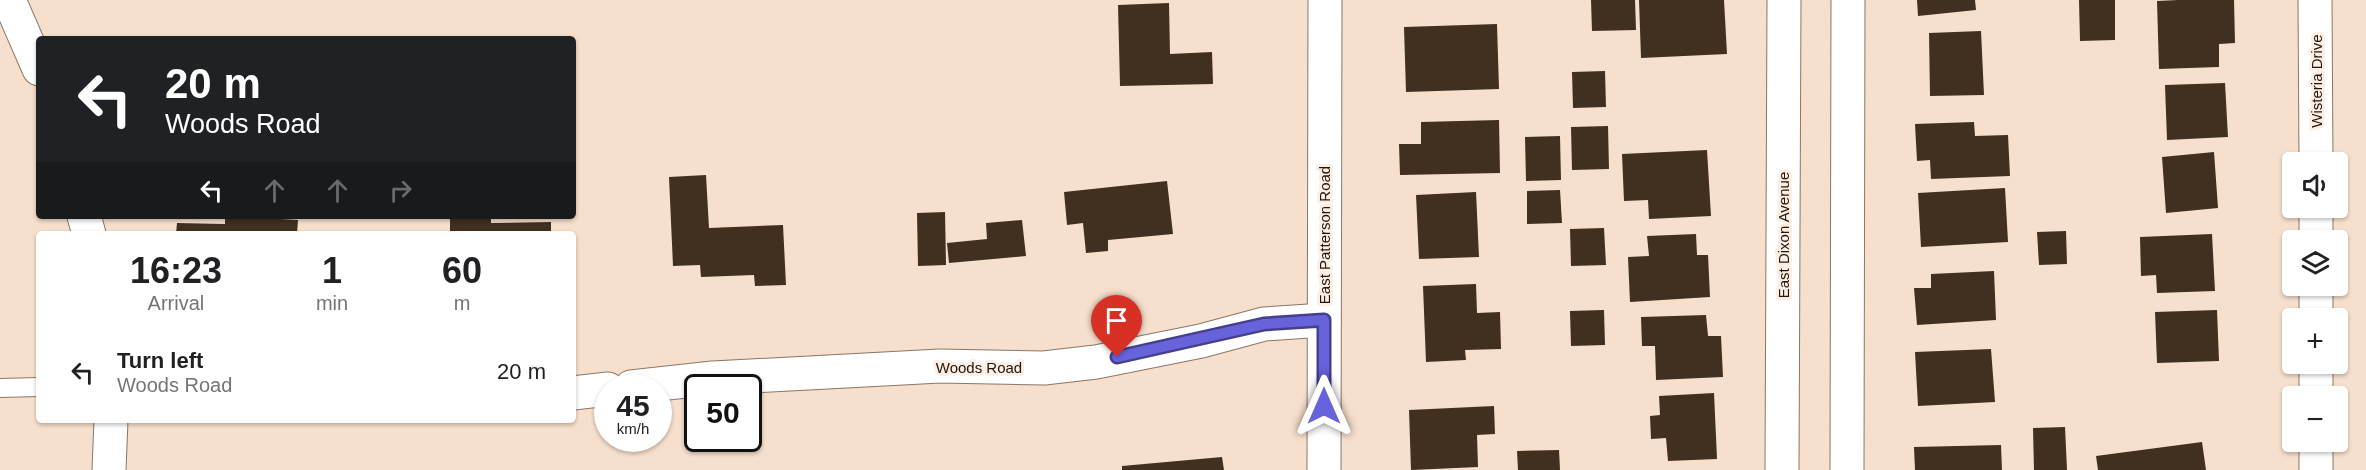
<!DOCTYPE html>
<meta charset="utf-8">
<style>
body{margin:0;font-family:Arial,sans-serif;background:#f2f2f2;color:#202124;height:100vh;display:flex;flex-direction:column;font-size:22px;white-space:nowrap}
*{box-sizing:border-box;margin:0}
p{font-size:20px;color:#757577}
.icon{flex:none;width:33px;height:33px;fill:none;stroke:currentColor;stroke-width:2;stroke-linecap:round;stroke-linejoin:round}
.map{position:relative;flex:1;overflow:hidden}
.sheet{position:absolute;left:36px;top:231px;width:540px;height:192px;display:flex;flex-direction:column;background:#fff;border-radius:6px;box-shadow:0 2px 4px #0004}
.sheet>*{flex:none}
.guide{position:absolute;left:36px;top:36px;width:540px;height:183px;border-radius:6px;box-shadow:0 2px 4px #0004;background:#202124;color:#fff;overflow:hidden}
.buttons{position:absolute;left:2282px;top:152px;display:grid;gap:12px}
.buttons a{display:grid;place-items:center;width:66px;height:66px;border-radius:6px;background:#fff;box-shadow:0 2px 4px #0004;font-size:30px}
.speed{position:absolute;left:594px;top:374px;display:flex;gap:12px;font-size:30px;font-weight:700;text-align:center}
.speed>*{display:grid;place-content:center;width:78px;height:78px;border-radius:50%;background:#fff;box-shadow:0 2px 4px #0004;line-height:1}
.speed small{font-size:15px;font-weight:400}
.speed .limit{border:3px solid #111;border-radius:9px;background:#fff;color:#111}
.pin{position:absolute;display:grid;place-items:center;width:51px;height:51px;color:#fff;margin:-62px -26px;border-radius:50% 50% 50% 0;rotate:-45deg;box-shadow:0 0 6px #0007}
.pin .icon{rotate:45deg}
.me{position:absolute;width:66px;margin:-33px;rotate:0deg;stroke-linejoin:round;filter:drop-shadow(0 0 4px #0008)}
.turn{display:flex;align-items:center;gap:21px;height:126px;padding:0 30px;font-size:27px}
.turn .icon{width:78px;height:78px;stroke-width:2.5}
.turn b{display:block;font-size:42px;line-height:51px}
.lanes{display:flex;align-items:center;height:57px;padding:0 30px;background:#0003;justify-content:center;gap:30px;direction:ltr}
.lanes .off{opacity:.35}
.eta{display:flex;justify-content:space-evenly;align-items:center;height:102px;text-align:center}
.eta b{font-size:36px;font-weight:600;line-height:42px}
ul{padding:0;list-style:none}
li{display:flex;align-items:center;gap:18px;height:78px;padding:0 30px}
li div{flex:1}
li b{display:block;font-size:22px}
li em{font-style:normal}
.map>svg:first-child{display:block}
.building{fill:#412f20}
.lines{fill:none;stroke-linecap:round;stroke-linejoin:round}
.service-casing{stroke:#8b7665;stroke-width:20}
.minor-casing{stroke:#8b7665;stroke-width:35}
.secondary-casing{stroke:#8b7665;stroke-width:35}
.service{stroke:#fff;stroke-width:18}
.minor{stroke:#fff;stroke-width:33}
.secondary{stroke:#fff;stroke-width:33}
.route-casing{stroke:#44408e;stroke-width:15}
.route{stroke:#6862db;stroke-width:10}
.labels{text-anchor:middle;dominant-baseline:central;stroke-width:6;stroke-linejoin:round;paint-order:stroke}
.street-label{font-size:15px;fill:#1e1610;stroke:#fdeee3}
</style>
<div class="map">
<svg width="2366" height="470" viewBox="0 0 2366 470">
<rect width="100%" height="100%" fill="#f7dfcd"/>
<g class="building">
<polygon points="1591,0 1635,0 1636,30 1592,31"/>
<polygon points="1639,0 1724,0 1727,54 1641,58"/>
<polygon points="1917,0 1975,0 1976,10 1918,16"/>
<polygon points="2079,0 2115,0 2115,40 2080,41"/>
<polygon points="2178,0 2234,0 2235,43 2219,44 2219,67 2159,69 2157,1"/>
<polygon points="1169,3 1170,54 1212,52 1213,84 1120,86 1118,5"/>
<polygon points="1497,24 1499,89 1406,92 1404,27"/>
<polygon points="1981,31 1984,95 1930,96 1929,33"/>
<polygon points="1605,71 1606,107 1573,108 1572,72"/>
<polygon points="2225,83 2228,137 2167,140 2165,85"/>
<polygon points="1499,120 1500,173 1400,175 1399,144 1421,144 1421,122"/>
<polygon points="1974,122 1975,136 2008,135 2010,176 1931,179 1930,160 1917,161 1915,124"/>
<polygon points="1608,126 1609,169 1572,170 1571,127"/>
<polygon points="1560,136 1561,180 1526,181 1525,137"/>
<polygon points="1707,150 1711,216 1649,219 1648,200 1624,201 1622,154"/>
<polygon points="2214,152 2218,208 2166,213 2162,157"/>
<polygon points="706,175 709,228 783,225 786,285 755,286 754,275 701,277 700,265 673,266 669,177"/>
<polygon points="1167,181 1173,234 1108,240 1108,251 1086,253 1083,223 1067,225 1064,192"/>
<polygon points="2005,188 2008,242 1921,247 1918,193"/>
<polygon points="1560,190 1562,223 1527,224 1527,191"/>
<polygon points="1476,192 1479,257 1419,259 1416,195"/>
<polygon points="945,212 946,265 918,266 917,213"/>
<polygon points="225,216 298,220 297,234 176,234 177,223 225,224"/>
<polygon points="450,216 491,216 491,223 551,222 551,234 450,234"/>
<polygon points="1022,220 1026,256 949,263 947,243 987,239 986,223"/>
<polygon points="1604,228 1606,265 1571,266 1570,229"/>
<polygon points="2066,231 2067,264 2039,265 2037,232"/>
<polygon points="1696,234 1697,255 1708,255 1710,297 1630,302 1628,257 1649,256 1647,236"/>
<polygon points="2212,234 2215,291 2157,293 2156,275 2141,276 2140,237"/>
<polygon points="1994,271 1996,320 1917,325 1914,288 1931,288 1931,274"/>
<polygon points="1476,284 1477,313 1500,312 1501,349 1465,350 1466,360 1426,362 1423,286"/>
<polygon points="1604,310 1605,345 1571,346 1570,311"/>
<polygon points="2217,310 2219,361 2157,363 2155,312"/>
<polygon points="1706,315 1708,336 1721,336 1723,377 1656,380 1655,346 1642,346 1641,317"/>
<polygon points="1991,349 1995,402 1918,406 1915,352"/>
<polygon points="1714,393 1717,459 1668,461 1666,438 1651,439 1650,416 1660,415 1659,396"/>
<polygon points="1494,406 1495,434 1477,435 1478,467 1411,470 1409,410"/>
<polygon points="2065,427 2067,470 2034,470 2033,428"/>
<polygon points="2202,442 2206,470 2098,470 2096,456"/>
<polygon points="2001,445 2002,470 1915,470 1914,447"/>
<polygon points="1559,450 1560,470 1518,470 1517,451"/>
<polygon points="1222,457 1224,470 1122,470 1122,466"/>
</g>
<g class="lines">
<defs>
<polyline id="service" points="0,388 39,387"/>
<g id="minor">
<polyline points="9,0 39,69"/>
<polyline points="2315,0 2316,162"/>
<polyline points="2316,207 2316,240"/>
<polyline points="84,216 89,234"/>
<polyline points="2316,285 2316,318"/>
<polyline points="2316,363 2316,396"/>
<polyline points="631,387 713,378 940,366 1044,368 1096,362 1201,341 1264,324 1324,320"/>
<polyline points="573,393 608,389"/>
<polyline points="2316,441 2316,470"/>
<polyline points="109,470 111,420"/>
<polyline points="1782,470 1784,0"/>
<polyline points="1847,470 1848,0"/>
</g>
<polyline id="secondary" points="1324,470 1325,0"/>
</defs>
<use href="#service" class="service-casing"/>
<use href="#minor" class="minor-casing"/>
<use href="#secondary" class="secondary-casing"/>
<use href="#service" class="service"/>
<use href="#minor" class="minor"/>
<use href="#secondary" class="secondary"/>
</g>
<g class="lines">
<defs>
<polyline id="route" points="1117,357 1264,324 1324,320 1324,406"/>
</defs>
<use href="#route" class="route-casing"/>
<use href="#route" class="route"/>
</g>
<g class="labels">
<g class="street-label">
<text transform="translate(2316 81) rotate(-90)">Wisteria Drive</text>
<text transform="translate(1324 235) rotate(-90)">East Patterson Road</text>
<text transform="translate(1783 235) rotate(-90)">East Dixon Avenue</text>
<text x="979" y="367">Woods Road</text>
</g>
</g>
</svg>
<div class="buttons">
<a><svg class="icon" aria-label="sound" viewBox="0 0 24 24"><path d="M4 9h4l5-4v14l-5-4H4zM17 9q2 3 0 6"/></svg></a>
<a><svg class="icon" aria-label="layers" viewBox="0 0 24 24"><path d="M12 4l9 5-9 5-9-5zM3 14l9 5 9-5"/></svg></a>
<a>+</a>
<a>−</a>
</div>
<div class="speed"><div>45<small>km/h</small></div><div class="limit">50</div></div>
<div class="pin" style="left:1117px;top:357px;background:#d93025"><svg class="icon" aria-label="arrive" viewBox="0 0 24 24"><path d="M6 21V4h12l-3 4 3 4H6"/></svg></div>
<svg class="me" style="left:1324px;top:406px" viewBox="-20 -20 40 40"><path d="M0-17L14 15 0 8-14 15z" fill="#6862db" stroke="#fff" stroke-width="4"/></svg>
<div class="guide">
<div class="turn"><svg class="icon" aria-label="left" viewBox="0 0 24 24"><path d="M17 20v-9H6M10 6l-5 5 5 5"/></svg><div><b>20 m</b>Woods Road</div></div>
<div class="lanes"><svg class="icon" aria-label="left" viewBox="0 0 24 24"><path d="M17 20v-9H6M10 6l-5 5 5 5"/></svg><svg class="icon off" aria-label="ahead" viewBox="0 0 24 24"><path d="M12 20V5M6 11l6-6 6 6"/></svg><svg class="icon off" aria-label="ahead" viewBox="0 0 24 24"><path d="M12 20V5M6 11l6-6 6 6"/></svg><svg class="icon off" aria-label="right" viewBox="0 0 24 24"><path d="M7 20v-9h11M14 6l5 5-5 5"/></svg></div>
</div>
<section class="sheet">
<div class="eta">
<div><b>16:23</b><p>Arrival</p></div>
<div><b>1</b><p>min</p></div>
<div><b>60</b><p>m</p></div>
</div>
<ul>
<li><svg class="icon" aria-label="left" viewBox="0 0 24 24"><path d="M17 20v-9H6M10 6l-5 5 5 5"/></svg><div><b>Turn left</b><p>Woods Road</p></div><em>20 m</em></li>
</ul>
</section>
</div>
